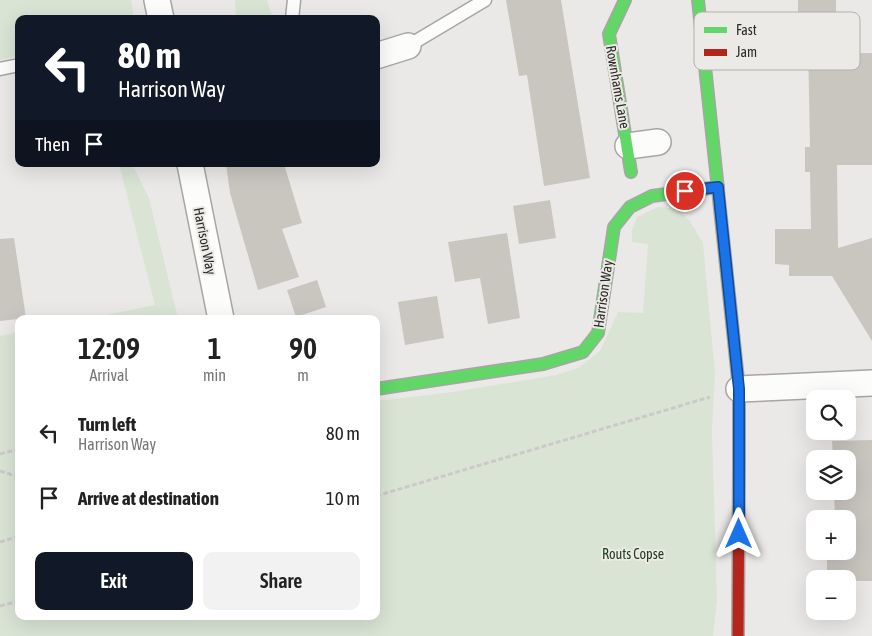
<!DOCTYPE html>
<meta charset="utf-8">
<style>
body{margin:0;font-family:"Asap Condensed",sans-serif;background:#f2f2f2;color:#222;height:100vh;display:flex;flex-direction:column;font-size:19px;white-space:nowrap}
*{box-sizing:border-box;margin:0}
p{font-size:16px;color:#767676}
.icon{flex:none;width:28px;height:28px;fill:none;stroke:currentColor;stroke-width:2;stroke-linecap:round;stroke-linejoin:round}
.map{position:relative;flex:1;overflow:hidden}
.panel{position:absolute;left:15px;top:315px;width:365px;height:305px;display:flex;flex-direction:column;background:#fff;border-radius:10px;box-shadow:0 5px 20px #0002}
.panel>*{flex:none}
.banner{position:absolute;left:15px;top:15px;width:365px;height:152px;border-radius:10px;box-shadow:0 5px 20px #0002;background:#111827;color:#fff;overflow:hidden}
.controls{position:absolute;left:806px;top:390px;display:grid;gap:10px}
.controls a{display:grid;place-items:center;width:50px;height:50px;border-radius:10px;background:#fff;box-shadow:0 5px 20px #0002;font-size:25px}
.pin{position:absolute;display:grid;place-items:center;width:42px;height:42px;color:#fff;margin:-21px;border:2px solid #fff;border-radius:50%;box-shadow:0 1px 5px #0007}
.me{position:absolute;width:55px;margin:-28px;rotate:0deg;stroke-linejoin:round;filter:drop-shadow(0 0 4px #0008)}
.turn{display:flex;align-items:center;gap:18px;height:105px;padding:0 20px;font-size:22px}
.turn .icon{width:65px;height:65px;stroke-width:2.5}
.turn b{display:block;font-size:35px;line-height:42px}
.then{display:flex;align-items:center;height:48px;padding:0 20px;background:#0003;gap:10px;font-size:19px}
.eta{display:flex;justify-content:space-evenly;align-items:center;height:85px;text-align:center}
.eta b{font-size:30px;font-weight:600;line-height:35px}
.primary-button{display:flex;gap:10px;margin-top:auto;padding:10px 20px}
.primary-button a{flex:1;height:58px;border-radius:10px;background:#111827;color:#fff;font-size:20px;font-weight:600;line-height:58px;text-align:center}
.primary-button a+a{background:#f2f2f2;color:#222}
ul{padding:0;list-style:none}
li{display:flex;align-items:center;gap:15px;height:65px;padding:0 20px}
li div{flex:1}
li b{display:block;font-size:19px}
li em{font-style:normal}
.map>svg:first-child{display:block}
.green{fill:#d9e4d5}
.building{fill:#c9c6c0}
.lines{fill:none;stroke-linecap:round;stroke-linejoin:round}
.lane-casing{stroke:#a7a6a5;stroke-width:15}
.street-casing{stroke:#a7a6a5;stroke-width:28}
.fast-casing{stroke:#a7a6a5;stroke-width:14}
.jam-casing{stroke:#a7a6a5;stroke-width:14}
.path{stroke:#cbcaca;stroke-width:3;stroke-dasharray:5 2.5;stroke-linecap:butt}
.lane{stroke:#fcfcfb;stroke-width:12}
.street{stroke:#fcfcfb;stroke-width:25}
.fast{stroke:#63d668;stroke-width:11}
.jam{stroke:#b3261e;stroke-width:11}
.route-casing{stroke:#114b97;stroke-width:12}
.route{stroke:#1a73e8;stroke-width:9}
.labels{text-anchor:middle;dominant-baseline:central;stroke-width:4;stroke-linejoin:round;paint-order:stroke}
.street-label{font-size:14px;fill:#2b2a29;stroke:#eceae6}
.park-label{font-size:14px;fill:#1f401d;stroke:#eceae6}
.key{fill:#eceae6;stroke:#b2b0ad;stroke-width:1}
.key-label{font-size:14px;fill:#2b2a29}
</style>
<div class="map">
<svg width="872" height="636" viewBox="0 0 872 636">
<rect width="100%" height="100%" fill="#ebe9e7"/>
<g class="green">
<polygon points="0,0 131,0 134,19 19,19 19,56 0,60"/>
<polygon points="235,0 267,0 273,19 236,19"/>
<polygon points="119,164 132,164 149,198 178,319 86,319 155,305"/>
<polygon points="658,207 677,208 690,221 703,243 715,373 712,430 717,600 713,636 0,636 0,336 19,332 19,616 376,616 376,401 453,392 556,375 578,368 600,351 618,312 643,313 648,244 632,242 632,230 637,217"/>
</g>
<g class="building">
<polygon points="506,0 561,0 590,178 544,186 527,75 519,76"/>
<polygon points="798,0 836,0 836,22 854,22 854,53 872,53 872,165 837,165 838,248 872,238 872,341 832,276 789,276 789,265 775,264 775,229 811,229 810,172 805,172 805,147 810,147 808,44 798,44"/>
<polygon points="226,164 284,164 302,223 282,229 299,277 258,290 230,193"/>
<polygon points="550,200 556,238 519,244 513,206"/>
<polygon points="507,233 520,318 488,324 480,278 455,282 448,242"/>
<polygon points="14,238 26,318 0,321 0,239"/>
<polygon points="317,280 326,307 296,317 287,290"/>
<polygon points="437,296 444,338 405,345 398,302"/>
<polygon points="872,440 872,581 848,581 848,579 827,579 827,551 848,551 848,519 835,519 834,491 848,491 848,459 833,459 832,441"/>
</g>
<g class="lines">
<defs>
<g id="lane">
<polyline points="292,19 294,0"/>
<polyline points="408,46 485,0"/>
<polyline points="0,69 19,65"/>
</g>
<g id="street">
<polyline points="157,0 161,19"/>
<polyline points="376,56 408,46"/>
<polyline points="628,146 658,142"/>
<polyline points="190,164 221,319"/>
<polyline points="739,389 872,383"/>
</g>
<g id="fast">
<polyline points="625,0 609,34 631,172"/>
<polyline points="698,0 739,389 739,465"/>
<polyline points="376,389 543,364 583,352 598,333 614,227 630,207 652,196 718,187"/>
</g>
<polyline id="jam" points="738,636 739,465"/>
</defs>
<use href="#lane" class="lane-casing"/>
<use href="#street" class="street-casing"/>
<use href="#fast" class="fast-casing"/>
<use href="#jam" class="jam-casing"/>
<g class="path">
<polyline points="0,454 19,449"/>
<polyline points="0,471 19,477"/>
<polyline points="376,496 710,397"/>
<polyline points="0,542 19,536"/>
<polyline points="0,606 19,601"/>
</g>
<use href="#lane" class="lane"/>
<use href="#street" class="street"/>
<use href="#fast" class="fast"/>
<use href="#jam" class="jam"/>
</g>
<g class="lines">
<defs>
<polyline id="route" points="685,191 718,187 739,389 739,534"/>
</defs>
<use href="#route" class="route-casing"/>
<use href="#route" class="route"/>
</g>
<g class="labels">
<g class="street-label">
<text transform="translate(618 87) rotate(80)">Rownhams Lane</text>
<text transform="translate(205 241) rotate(79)">Harrison Way</text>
<text transform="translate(603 294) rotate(-82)">Harrison Way</text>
</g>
<g class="park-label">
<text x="633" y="554">Routs Copse</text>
</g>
</g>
<rect x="694" y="12" width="166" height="58" rx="8" class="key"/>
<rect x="704" y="27" width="23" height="6" fill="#63d668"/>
<rect x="704" y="49" width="23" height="7" fill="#b3261e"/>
<g class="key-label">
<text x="736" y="35">Fast</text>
<text x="736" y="57">Jam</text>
</g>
</svg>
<div class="controls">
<a><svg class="icon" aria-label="search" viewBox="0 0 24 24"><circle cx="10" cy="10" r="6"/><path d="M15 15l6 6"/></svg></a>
<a><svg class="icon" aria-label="layers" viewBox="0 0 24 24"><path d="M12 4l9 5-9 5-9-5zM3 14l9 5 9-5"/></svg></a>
<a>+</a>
<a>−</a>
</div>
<div class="pin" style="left:685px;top:191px;background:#d93025"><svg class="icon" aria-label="arrive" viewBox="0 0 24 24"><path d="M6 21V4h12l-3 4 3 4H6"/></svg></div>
<svg class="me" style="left:739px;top:534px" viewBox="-20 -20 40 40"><path d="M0-17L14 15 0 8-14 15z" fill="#1a73e8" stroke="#fff" stroke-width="4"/></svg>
<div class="banner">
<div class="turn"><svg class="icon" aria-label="left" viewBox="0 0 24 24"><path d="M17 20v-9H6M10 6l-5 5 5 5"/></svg><div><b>80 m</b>Harrison Way</div></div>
<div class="then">Then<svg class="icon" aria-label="arrive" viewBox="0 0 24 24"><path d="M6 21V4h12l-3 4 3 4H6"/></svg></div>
</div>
<section class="panel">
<div class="eta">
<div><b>12:09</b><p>Arrival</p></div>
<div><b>1</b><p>min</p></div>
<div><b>90</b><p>m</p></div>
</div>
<ul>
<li><svg class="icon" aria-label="left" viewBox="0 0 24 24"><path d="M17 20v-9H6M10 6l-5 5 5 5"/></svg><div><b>Turn left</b><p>Harrison Way</p></div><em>80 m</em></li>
<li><svg class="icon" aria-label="arrive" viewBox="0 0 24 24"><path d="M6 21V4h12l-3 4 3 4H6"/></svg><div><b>Arrive at destination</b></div><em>10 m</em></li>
</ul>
<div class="primary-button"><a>Exit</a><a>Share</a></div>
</section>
</div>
